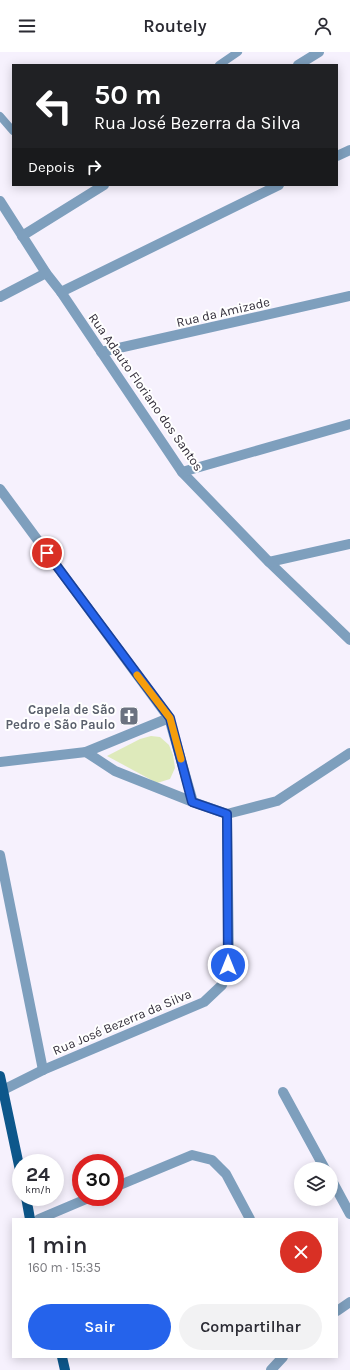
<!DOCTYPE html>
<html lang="pt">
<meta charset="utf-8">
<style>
body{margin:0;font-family:Karla,sans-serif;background:#f2f2f3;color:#2b2b33;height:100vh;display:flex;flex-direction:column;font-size:15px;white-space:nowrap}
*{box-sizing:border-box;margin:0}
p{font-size:13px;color:#7c7c81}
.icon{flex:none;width:22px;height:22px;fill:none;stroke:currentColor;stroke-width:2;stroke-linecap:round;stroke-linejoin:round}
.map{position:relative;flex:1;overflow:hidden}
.details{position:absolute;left:12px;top:1166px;width:326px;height:140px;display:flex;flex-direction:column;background:#fff;border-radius:0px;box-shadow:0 2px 10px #0003}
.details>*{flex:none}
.hud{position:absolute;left:12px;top:12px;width:326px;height:122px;border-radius:0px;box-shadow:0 2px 10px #0003;background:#202124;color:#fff;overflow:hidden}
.fabs{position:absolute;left:294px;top:1110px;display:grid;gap:8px}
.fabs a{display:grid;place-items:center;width:44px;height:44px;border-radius:50%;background:#fff;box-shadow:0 2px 10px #0003;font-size:20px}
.speed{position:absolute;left:12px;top:1102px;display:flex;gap:8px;font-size:20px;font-weight:700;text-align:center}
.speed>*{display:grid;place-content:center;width:52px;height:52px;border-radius:50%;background:#fff;box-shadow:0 2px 10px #0003;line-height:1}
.speed small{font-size:10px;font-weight:400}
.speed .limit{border:6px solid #d22;background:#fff;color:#111}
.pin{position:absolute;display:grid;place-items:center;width:34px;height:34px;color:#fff;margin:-17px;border:2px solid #fff;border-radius:50%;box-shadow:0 1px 4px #0007}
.me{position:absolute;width:44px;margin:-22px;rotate:0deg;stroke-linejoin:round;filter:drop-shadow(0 0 3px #0008)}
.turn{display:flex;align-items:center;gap:14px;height:84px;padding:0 16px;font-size:18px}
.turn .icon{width:52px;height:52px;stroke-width:2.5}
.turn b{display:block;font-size:28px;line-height:34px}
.then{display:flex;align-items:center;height:38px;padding:0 16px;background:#0003;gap:8px;font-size:15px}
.round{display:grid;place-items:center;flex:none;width:42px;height:42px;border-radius:21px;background:#f2f2f3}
.head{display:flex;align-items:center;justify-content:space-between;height:68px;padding:0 16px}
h1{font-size:24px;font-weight:600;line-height:30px}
.primary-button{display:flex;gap:8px;margin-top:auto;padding:8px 16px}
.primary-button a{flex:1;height:46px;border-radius:24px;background:#2563eb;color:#fff;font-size:16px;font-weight:600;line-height:46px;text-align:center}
.primary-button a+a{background:#f2f2f3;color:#2b2b33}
header{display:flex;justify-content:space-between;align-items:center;height:52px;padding:0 16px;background:#fff;font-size:18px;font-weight:600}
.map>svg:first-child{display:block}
.park{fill:#deeabb}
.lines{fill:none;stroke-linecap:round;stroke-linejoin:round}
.lane{stroke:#7e9fbd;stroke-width:8}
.street{stroke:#7e9fbd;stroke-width:10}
.primary{stroke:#0d578b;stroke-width:10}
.route-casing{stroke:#184099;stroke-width:10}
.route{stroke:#2563eb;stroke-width:7}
.slow{stroke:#f59e0b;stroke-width:7}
.labels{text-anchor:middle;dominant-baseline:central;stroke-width:4;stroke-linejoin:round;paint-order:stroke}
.street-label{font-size:13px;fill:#342f3b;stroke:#fff}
.worship-label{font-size:13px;font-weight:bold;fill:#5b616d;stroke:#fff;text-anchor:end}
</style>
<header><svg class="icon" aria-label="menu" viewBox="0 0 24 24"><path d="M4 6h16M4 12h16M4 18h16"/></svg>Routely<svg class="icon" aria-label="person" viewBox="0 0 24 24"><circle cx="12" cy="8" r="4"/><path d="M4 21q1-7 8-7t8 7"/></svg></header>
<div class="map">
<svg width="350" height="1318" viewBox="0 0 350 1318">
<rect width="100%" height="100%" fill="#f6f1fd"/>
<polygon class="park" points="151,684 160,685 169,693 173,703 175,716 170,727 157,731 107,704 140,687"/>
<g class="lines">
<g class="lane">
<polyline points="219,13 238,0"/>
<polyline points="0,64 13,79"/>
</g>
<g class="street">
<polyline points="298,13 319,0"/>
<polyline points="337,104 350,98"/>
<polyline points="0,149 46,221 61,240 182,420 269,510 350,588"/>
<polyline points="22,184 104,133"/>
<polyline points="61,240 279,133"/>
<polyline points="0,245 46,221"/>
<polyline points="101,300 350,244"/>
<polyline points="182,420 350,372"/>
<polyline points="0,437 169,666 193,750 227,762 229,913 222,933 204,950 43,1018 3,1038"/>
<polyline points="269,510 350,492"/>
<polyline points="86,700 115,719 193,750"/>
<polyline points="0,710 86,700 169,666"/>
<polyline points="227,762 277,749 350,701"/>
<polyline points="0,803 43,1018"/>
<polyline points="283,1040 325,1117"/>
<polyline points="331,1127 350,1162"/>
<polyline points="115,1135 192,1103 212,1108 226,1122 250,1167"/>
<polyline points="39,1167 91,1145"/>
<polyline points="337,1259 350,1250"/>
<polyline points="271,1318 283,1305"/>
</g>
<g class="primary">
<polyline points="0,1024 21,1123"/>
<polyline points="26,1145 30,1167"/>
<polyline points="62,1305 65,1318"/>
</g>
</g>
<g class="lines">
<defs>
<polyline id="route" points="47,501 170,666 192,750 227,762 228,913"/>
</defs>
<use href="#route" class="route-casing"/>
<use href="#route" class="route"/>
<polyline class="slow" points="137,623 170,666 181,707"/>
</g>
<defs>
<symbol id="church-square" viewBox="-11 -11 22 22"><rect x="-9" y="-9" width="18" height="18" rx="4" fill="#6b7280" stroke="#fff"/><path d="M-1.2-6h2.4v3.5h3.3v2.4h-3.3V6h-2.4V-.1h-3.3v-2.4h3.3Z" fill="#fff"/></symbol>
</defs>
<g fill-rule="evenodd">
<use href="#church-square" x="118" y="653" width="22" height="22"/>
</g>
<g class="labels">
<g class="street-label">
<text transform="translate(223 260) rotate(-13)">Rua da Amizade</text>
<text transform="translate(146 340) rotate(55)">Rua Adauto Floriano dos Santos</text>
<text transform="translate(122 970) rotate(-23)">Rua José Bezerra da Silva</text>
</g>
<g class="worship-label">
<text x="115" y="657">Capela de São<tspan x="115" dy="15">Pedro e São Paulo</tspan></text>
</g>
</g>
</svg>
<div class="fabs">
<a><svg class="icon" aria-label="layers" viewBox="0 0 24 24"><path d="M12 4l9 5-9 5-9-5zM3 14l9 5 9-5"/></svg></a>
</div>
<div class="speed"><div>24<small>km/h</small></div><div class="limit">30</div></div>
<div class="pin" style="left:47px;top:501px;background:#d93025"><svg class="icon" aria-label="arrive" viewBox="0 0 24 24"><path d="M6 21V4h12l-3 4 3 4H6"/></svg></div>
<svg class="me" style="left:228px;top:913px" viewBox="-20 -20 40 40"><circle r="17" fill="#2563eb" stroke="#fff" stroke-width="3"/><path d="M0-11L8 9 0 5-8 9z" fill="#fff"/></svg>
<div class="hud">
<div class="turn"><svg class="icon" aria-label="left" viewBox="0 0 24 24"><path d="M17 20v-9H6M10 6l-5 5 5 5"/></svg><div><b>50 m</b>Rua José Bezerra da Silva</div></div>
<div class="then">Depois<svg class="icon" aria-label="right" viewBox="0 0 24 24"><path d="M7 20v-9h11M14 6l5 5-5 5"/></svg></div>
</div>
<section class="details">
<div class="head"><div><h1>1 min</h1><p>160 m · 15:35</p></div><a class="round" style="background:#d93025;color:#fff"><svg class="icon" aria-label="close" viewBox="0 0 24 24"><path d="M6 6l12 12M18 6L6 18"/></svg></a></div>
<div class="primary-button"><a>Sair</a><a>Compartilhar</a></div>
</section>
</div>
